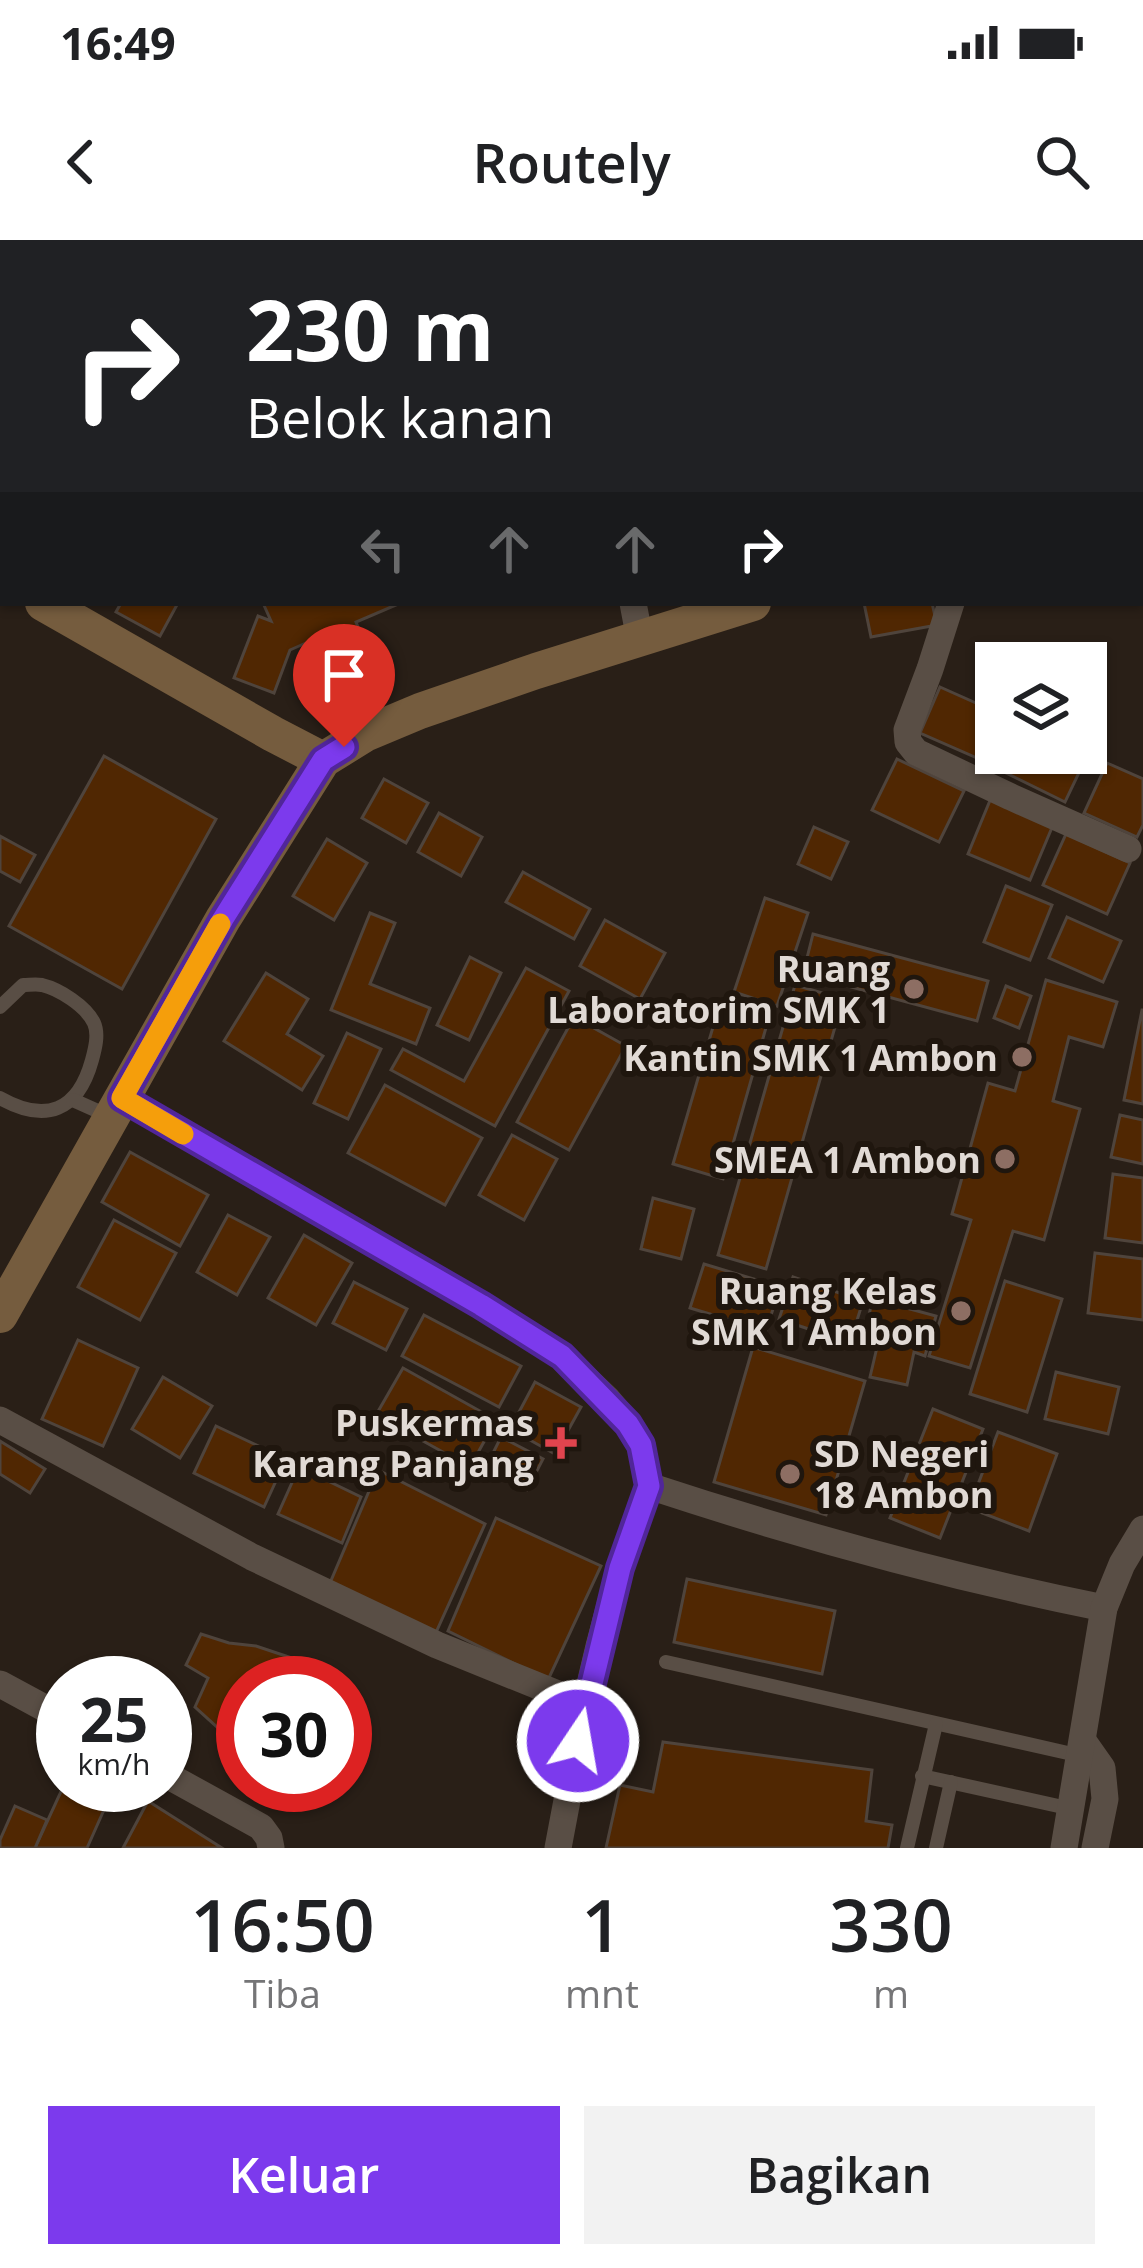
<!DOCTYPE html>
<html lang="id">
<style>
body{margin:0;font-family:"Open Sans",sans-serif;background:#f2f2f2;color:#202124;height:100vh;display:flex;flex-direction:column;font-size:45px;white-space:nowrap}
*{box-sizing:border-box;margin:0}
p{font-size:39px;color:#757577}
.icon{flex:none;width:66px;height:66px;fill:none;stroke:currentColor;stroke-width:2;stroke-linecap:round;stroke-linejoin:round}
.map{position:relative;height:1608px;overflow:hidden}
.sheet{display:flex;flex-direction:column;background:#fff;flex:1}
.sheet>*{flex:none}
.top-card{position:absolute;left:0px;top:0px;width:1143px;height:366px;box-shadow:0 3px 9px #0004;background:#202124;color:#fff;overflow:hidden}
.tools{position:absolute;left:975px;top:402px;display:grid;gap:24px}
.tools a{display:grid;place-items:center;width:132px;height:132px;border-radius:0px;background:#fff;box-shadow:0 3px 9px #0004;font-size:60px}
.speed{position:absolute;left:36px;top:1416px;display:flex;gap:24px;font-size:60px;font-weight:700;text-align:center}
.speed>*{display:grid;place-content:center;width:156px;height:156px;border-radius:50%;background:#fff;box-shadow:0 3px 9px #0004;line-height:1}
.speed small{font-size:30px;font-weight:400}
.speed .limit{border:18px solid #d22;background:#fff;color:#111}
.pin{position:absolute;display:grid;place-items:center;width:102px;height:102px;color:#fff;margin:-123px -51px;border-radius:50% 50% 50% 0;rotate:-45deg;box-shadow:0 0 12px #0007}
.pin .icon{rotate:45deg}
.me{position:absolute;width:132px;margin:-66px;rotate:12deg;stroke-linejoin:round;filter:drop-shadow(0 0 9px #0008)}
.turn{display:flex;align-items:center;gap:42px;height:252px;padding:0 48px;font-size:54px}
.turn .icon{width:156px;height:156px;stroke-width:2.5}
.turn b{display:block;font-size:84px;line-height:102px}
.lanes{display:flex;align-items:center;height:114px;padding:0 48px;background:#0003;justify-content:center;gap:60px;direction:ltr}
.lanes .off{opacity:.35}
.eta{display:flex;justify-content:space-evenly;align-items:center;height:204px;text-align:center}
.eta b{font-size:72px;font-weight:600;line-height:84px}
.cta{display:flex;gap:24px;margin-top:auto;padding:24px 48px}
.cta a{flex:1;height:138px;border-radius:0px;background:#7c3aed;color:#fff;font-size:48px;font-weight:600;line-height:138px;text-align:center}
.cta a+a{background:#f2f2f2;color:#202124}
.status{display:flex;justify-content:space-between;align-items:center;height:84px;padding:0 60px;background:#fff;direction:ltr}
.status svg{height:33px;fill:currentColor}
header{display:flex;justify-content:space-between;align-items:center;height:156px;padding:0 48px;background:#fff;font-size:54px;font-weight:600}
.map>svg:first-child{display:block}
.building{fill:#502702;stroke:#4f443c;stroke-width:3}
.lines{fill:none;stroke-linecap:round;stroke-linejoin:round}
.path{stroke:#837b74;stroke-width:4.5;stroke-dasharray:12 6;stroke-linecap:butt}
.lane{stroke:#594e45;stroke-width:14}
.street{stroke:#594e45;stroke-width:27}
.secondary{stroke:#755c3e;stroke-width:36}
.route-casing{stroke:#51269a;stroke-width:30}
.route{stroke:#7c3aed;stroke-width:21}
.slow{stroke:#f59e0b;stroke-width:21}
.education-dot{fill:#8d6e63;stroke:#1f160e;stroke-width:4.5}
.health-dot{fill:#e0444e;stroke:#1f160e;stroke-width:4.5}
.labels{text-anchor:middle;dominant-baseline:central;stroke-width:12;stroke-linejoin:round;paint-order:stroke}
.poi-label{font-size:36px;font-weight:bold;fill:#e1dad5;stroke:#1f160e;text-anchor:end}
</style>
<div class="status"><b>16:49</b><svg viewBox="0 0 49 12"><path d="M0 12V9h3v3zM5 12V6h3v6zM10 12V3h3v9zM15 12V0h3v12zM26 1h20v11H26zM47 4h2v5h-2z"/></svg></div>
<header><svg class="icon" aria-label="back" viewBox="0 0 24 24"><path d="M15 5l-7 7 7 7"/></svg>Routely<svg class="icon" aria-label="search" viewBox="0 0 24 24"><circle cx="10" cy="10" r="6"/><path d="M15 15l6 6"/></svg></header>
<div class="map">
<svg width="1143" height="1608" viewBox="0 0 1143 1608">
<rect width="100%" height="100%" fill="#291f17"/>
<g class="building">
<polygon points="1,0 44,0 42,3 3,3 3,62 0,61"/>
<polygon points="148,0 258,0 261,3 152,3"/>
<polygon points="1131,0 1143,0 1143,73 1140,72 1140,3 1131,3"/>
<polygon points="0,225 3,227 3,304 0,302"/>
<polygon points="121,363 178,363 160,396 116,372"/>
<polygon points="263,363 396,363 396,365 356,382 365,405 330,418 322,396 290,410 274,453 234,438 258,376 271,381"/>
<polygon points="864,363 932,363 937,385 871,397"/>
<polygon points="1015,408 1046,423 1007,423"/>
<polygon points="940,447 996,472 996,494 984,521 920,493"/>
<polygon points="1010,513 1076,513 1086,518 1065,562 1002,531"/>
<polygon points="104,516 216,579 122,749 9,686"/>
<polygon points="897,519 964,551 939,602 872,570"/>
<polygon points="1107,523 1143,539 1143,585 1137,597 1084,573"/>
<polygon points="384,539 428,563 406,603 362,578"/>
<polygon points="991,558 1053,585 1030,640 968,614"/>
<polygon points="439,573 482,597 461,636 418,612"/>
<polygon points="814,587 848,602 831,639 798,624"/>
<polygon points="1066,594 1130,623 1107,674 1043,645"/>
<polygon points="0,596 35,615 20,642 0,631"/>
<polygon points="327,599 367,623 334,680 293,656"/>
<polygon points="523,632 590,669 574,699 506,662"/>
<polygon points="1006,646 1052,665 1030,720 984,702"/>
<polygon points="765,658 808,673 777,766 734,752"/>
<polygon points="370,673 395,683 370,744 430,768 416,804 331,770"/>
<polygon points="1067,677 1121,701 1103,742 1049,718"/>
<polygon points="605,680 665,713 640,759 580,726"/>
<polygon points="813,694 988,741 977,781 803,734"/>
<polygon points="470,717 501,733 469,800 437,785"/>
<polygon points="526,728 569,751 495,886 391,830 403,809 464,841"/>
<polygon points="266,733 308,759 287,794 323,816 302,850 224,801"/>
<polygon points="1046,740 1117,762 1103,807 1069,797 1053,861 1080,869 1044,1000 1013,991 970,1128 929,1116 971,980 952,974 988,843 1015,851"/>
<polygon points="795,745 843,759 766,1029 718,1015"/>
<polygon points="1006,746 1031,756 1019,788 994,778"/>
<polygon points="720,763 769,777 723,939 673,924"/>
<polygon points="1142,770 1143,770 1143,864 1124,860"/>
<polygon points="574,777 626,806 569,910 517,882"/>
<polygon points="347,793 381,809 348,879 314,863"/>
<polygon points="385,845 482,898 445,965 348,913"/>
<polygon points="1120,875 1143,880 1143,924 1111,917"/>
<polygon points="512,895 557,919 524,980 479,955"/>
<polygon points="130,912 208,955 180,1006 102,962"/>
<polygon points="1113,934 1143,938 1143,1003 1105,998"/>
<polygon points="653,958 694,969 681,1019 641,1009"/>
<polygon points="228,975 270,997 237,1055 197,1032"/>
<polygon points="114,980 176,1013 140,1080 78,1047"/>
<polygon points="304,995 352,1023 316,1085 268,1058"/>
<polygon points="1095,1013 1143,1019 1143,1080 1088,1073"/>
<polygon points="704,1024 780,1047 766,1091 690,1068"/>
<polygon points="793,1037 863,1061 850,1103 779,1079"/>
<polygon points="1005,1041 1062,1059 1027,1172 970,1154"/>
<polygon points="354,1042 407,1069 386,1110 333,1083"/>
<polygon points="873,1059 936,1076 925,1116 914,1112 907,1145 870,1137 878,1103 863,1098"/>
<polygon points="424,1075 521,1126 499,1167 402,1116"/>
<polygon points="78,1100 138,1128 103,1206 42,1179"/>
<polygon points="753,1107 865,1141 826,1275 714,1242"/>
<polygon points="403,1128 496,1180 470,1227 376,1175"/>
<polygon points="1056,1132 1119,1147 1108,1194 1045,1179"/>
<polygon points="163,1137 212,1166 180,1218 132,1189"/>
<polygon points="535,1142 581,1167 555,1214 510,1189"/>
<polygon points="933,1169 983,1189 940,1298 890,1278"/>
<polygon points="216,1186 286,1219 264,1267 194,1233"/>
<polygon points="998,1192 1057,1214 1029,1291 969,1268"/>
<polygon points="501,1197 543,1219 527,1250 485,1229"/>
<polygon points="0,1201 45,1229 30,1253 0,1234"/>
<polygon points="299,1227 361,1257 342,1303 278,1274"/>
<polygon points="378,1230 485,1284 433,1399 327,1350"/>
<polygon points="496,1278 601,1326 548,1440 448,1391"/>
<polygon points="687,1339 835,1371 822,1434 674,1402"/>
<polygon points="201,1394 229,1403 256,1406 295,1419 290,1443 243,1443 243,1507 238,1506 195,1467 208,1438 186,1425"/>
<polygon points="663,1502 872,1530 866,1581 892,1585 888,1608 606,1608 620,1545 653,1552"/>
<polygon points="64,1545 107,1563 87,1608 35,1608"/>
<polygon points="148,1561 222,1608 123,1608"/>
<polygon points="15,1566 47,1580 35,1608 0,1608 0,1600"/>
</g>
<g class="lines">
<polyline class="path" points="272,0 276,3"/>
<g class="lane">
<path d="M0 767 23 745C29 745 36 744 42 745 59 749 86 766 94 783 99 794 95 809 92 820 78 871 46 884 0 858"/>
<polyline points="73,860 111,877"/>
<polyline points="666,1422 1081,1516"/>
<polyline points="922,1536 1072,1569"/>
<polyline points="907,1608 936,1484"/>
<polyline points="936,1608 951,1542"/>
</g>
<g class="street">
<polyline points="1091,0 1091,3"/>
<polyline points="340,3 343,0"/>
<polyline points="630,3 631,0"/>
<polyline points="1140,210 1143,221"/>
<polyline points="633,363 640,400"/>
<polyline points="951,363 930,429 907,490 908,502 916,512 1011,557 1128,609"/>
<polyline points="121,858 481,1065 562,1116 607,1159 628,1184 642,1205 649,1246 620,1328 599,1406 585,1465 558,1608"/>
<polyline points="0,1180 252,1317 437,1405 585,1465"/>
<path d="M649 1246C798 1295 950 1337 1104 1368"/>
<polyline points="0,1444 63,1478"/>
<polyline points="1083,1501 1102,1528 1105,1559 1095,1608"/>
<polyline points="165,1534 261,1587 269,1598 271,1608"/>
<polyline points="1064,1608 1104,1368 1122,1324 1143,1289"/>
</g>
<g class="secondary">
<polyline points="1140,281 1143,281"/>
<polyline points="0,336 3,338"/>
<polyline points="43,363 273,494 323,520"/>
<polyline points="0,1075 223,679 323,520 365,494 420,471 536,431 753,363"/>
</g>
</g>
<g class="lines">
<defs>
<polyline id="route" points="344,507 323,520 223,679 122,858 481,1065 562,1116 628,1184 641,1205 649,1246 620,1328 578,1501"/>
</defs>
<use href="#route" class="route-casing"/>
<use href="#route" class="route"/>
<polyline class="slow" points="183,894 122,858 220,684"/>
</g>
<g class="education-dot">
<circle cx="914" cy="749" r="12"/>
<circle cx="1022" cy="817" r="12"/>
<circle cx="1005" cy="919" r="12"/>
<circle cx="961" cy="1071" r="12"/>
<circle cx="790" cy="1234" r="12"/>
</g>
<path class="health-dot" d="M555 1185h12v12h12v12h-12v12h-12v-12h-12v-12h12z"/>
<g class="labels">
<g class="poi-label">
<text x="890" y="728">Ruang<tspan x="890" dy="41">Laboratorim SMK 1</tspan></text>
<text x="998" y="817">Kantin SMK 1 Ambon</text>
<text x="981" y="919">SMEA 1 Ambon</text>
<text x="937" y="1050">Ruang Kelas<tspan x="937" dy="41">SMK 1 Ambon</tspan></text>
<text x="534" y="1182">Puskermas<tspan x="534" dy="41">Karang Panjang</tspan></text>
<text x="814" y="1213" text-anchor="start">SD Negeri<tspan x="814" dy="41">18 Ambon</tspan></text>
</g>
</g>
</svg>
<div class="tools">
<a><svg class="icon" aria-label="layers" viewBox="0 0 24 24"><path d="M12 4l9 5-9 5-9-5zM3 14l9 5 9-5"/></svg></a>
</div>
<div class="speed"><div>25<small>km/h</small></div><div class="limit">30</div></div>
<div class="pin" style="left:344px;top:507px;background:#d93025"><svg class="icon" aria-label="arrive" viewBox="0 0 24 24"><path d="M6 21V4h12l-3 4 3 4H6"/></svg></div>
<svg class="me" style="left:578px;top:1501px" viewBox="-20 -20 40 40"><circle r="17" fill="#7c3aed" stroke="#fff" stroke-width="3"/><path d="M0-11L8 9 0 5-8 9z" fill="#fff"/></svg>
<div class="top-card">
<div class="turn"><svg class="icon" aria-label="right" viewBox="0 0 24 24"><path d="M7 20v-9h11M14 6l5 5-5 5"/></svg><div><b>230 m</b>Belok kanan</div></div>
<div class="lanes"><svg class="icon off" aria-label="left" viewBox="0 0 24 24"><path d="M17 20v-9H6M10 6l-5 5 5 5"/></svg><svg class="icon off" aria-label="ahead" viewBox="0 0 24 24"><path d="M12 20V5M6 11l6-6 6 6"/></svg><svg class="icon off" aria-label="ahead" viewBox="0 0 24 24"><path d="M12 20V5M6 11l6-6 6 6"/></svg><svg class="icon" aria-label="right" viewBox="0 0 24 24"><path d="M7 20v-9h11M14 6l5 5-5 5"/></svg></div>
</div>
</div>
<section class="sheet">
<div class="eta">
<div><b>16:50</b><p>Tiba</p></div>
<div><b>1</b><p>mnt</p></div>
<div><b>330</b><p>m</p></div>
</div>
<div class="cta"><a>Keluar</a><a>Bagikan</a></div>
</section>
